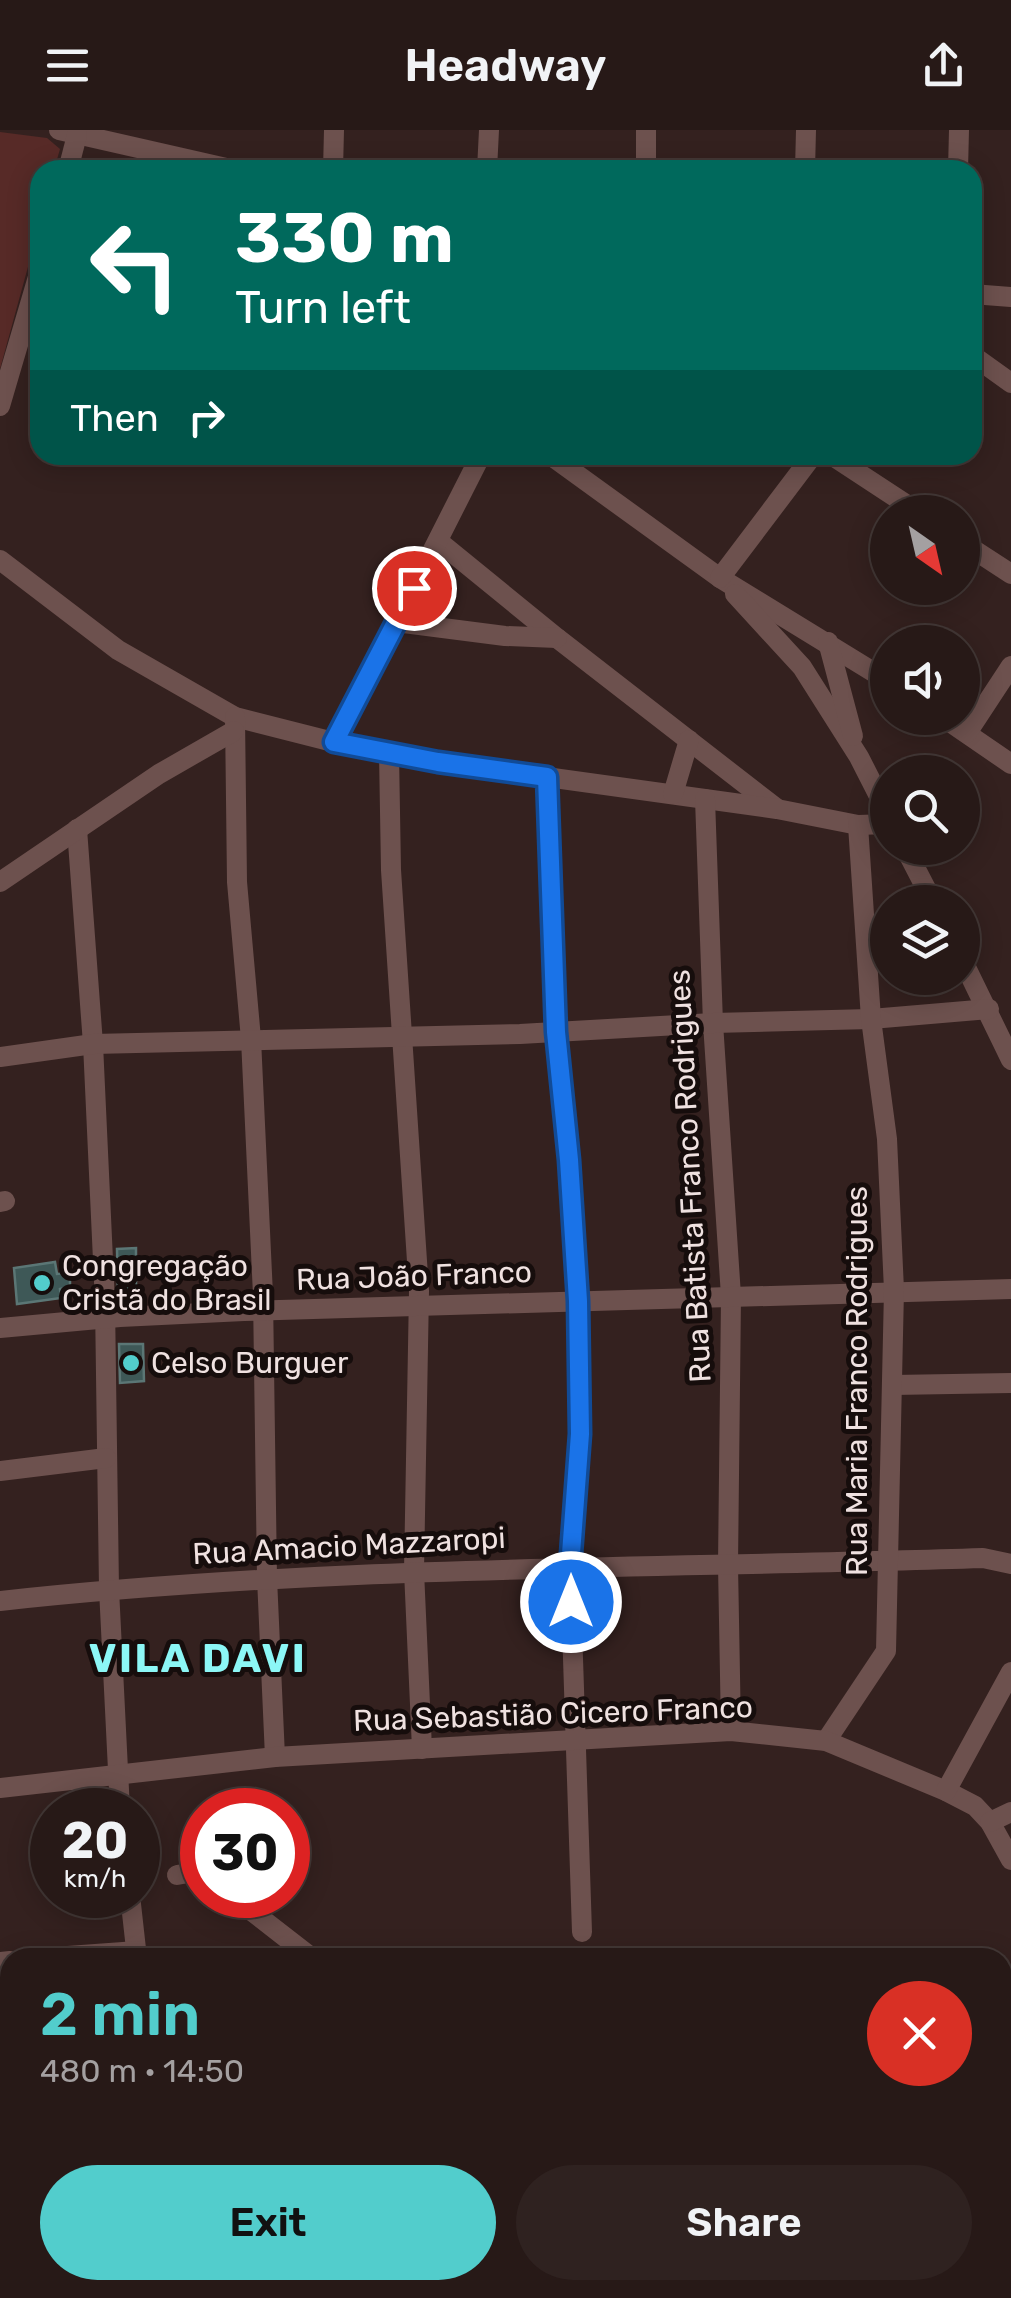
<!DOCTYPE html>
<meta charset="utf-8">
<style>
body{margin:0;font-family:Rubik,sans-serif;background:#2f2220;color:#f1f3f6;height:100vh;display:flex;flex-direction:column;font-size:38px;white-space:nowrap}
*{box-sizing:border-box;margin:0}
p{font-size:32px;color:#a4a0a1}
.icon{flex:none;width:55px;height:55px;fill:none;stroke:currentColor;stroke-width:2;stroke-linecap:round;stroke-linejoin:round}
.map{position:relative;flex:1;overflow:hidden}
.drawer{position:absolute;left:0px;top:1818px;width:1012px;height:352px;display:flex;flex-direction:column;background:#271917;border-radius:30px 30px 0 0;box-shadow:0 5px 25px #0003,0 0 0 2px #433836}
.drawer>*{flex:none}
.banner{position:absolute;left:30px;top:30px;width:952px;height:305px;border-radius:30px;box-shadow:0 5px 25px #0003,0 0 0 2px #433836;background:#00695c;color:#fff;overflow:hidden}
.needle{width:65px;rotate:146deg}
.fabs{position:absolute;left:870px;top:365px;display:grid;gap:20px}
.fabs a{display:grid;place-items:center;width:110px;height:110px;border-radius:50%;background:#271917;box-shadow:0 5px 25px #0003,0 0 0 2px #433836;font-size:50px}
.speed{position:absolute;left:30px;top:1658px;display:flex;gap:20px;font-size:50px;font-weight:700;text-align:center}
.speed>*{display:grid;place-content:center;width:130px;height:130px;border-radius:50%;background:#271917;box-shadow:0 5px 25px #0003,0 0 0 2px #433836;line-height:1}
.speed small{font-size:25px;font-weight:400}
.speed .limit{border:15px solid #d22;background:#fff;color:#111}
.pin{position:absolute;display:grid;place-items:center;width:85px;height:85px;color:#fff;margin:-42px;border:5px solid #fff;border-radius:50%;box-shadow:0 2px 10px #0007}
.me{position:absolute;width:110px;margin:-55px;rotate:0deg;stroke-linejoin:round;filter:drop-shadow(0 0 8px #0008)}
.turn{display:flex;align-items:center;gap:35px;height:210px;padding:0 40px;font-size:45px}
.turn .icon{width:130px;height:130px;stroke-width:2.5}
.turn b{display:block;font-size:70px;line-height:85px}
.then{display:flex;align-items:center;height:95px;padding:0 40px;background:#0003;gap:20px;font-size:38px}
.round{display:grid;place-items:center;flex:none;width:105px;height:105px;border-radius:52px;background:#2f2220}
.summary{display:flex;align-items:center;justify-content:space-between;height:170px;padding:0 40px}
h1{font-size:60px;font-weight:600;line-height:75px;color:#52cdcc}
.action{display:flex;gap:20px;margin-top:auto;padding:20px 40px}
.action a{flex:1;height:115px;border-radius:60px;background:#52cdcc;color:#111;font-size:40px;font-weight:600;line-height:115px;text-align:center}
.action a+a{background:#2f2220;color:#f1f3f6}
header{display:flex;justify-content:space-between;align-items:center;height:130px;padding:0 40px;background:#271917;font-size:45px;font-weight:600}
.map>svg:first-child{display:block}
.green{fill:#572a27}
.building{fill:#3e5857;stroke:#5b7675;stroke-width:2.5}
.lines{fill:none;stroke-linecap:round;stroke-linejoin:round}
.minor{stroke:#6d514e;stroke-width:20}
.route-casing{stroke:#114b97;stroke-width:25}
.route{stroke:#1a73e8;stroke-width:18}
.poi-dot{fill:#52cdcc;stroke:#160d0c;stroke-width:4}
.labels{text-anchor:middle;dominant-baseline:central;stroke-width:10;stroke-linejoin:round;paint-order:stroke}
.street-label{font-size:30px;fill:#efe1e0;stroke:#160d0c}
.poi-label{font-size:30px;fill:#efe1e0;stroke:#160d0c;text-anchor:start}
.district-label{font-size:40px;font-weight:bold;letter-spacing:2.5px;fill:#8cf7f6;stroke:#160d0c}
</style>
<header><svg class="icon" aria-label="menu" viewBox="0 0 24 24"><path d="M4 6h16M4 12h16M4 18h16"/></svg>Headway<svg class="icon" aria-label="share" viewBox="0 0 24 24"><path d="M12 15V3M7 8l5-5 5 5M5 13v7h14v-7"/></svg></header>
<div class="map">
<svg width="1011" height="2168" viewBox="0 0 1011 2168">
<rect width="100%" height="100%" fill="#34211f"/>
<polygon class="green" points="0,2 47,8 60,19 54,40 40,40 40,93 0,239"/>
<g class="building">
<polygon points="136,1118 136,1162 118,1165 117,1119"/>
<polygon points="55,1132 57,1144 68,1143 70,1151 70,1157 60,1159 61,1168 17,1174 14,1138"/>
<polygon points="119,1214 143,1214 144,1251 120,1253"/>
</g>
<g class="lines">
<g class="minor">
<polyline points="59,0 235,40"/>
<polyline points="68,40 77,5"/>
<polyline points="333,40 334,0"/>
<polyline points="487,40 489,0"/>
<polyline points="646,40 646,0"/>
<polyline points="805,40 806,0"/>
<polyline points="958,40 959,0"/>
<polyline points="972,164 1011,167"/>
<polyline points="972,225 1011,253"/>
<polyline points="0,276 40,140"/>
<polyline points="550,325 720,448 888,551"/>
<polyline points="831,325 918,382"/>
<polyline points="438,411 557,508 776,678"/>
<polyline points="962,412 1011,444"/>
<polyline points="0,430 118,520 235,587 353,617 438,632 777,679 858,695 888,694"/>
<polyline points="720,448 813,325"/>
<polyline points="735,464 802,537 859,627 888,684"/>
<polyline points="396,492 505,506 557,508"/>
<polyline points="828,512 853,606"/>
<polyline points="235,587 237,752 251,909 263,1165 267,1448 275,1627"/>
<polyline points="944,588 1011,634"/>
<polyline points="967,603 1011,536"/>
<polyline points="335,613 481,325"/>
<polyline points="389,623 391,740 419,1161 414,1441 422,1619"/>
<polyline points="547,647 556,902 569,1030 578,1171 580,1304 570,1437 582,1802"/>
<polyline points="673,664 689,610"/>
<polyline points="705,669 713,893 731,1166 728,1435 731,1601"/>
<polyline points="77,699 93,914 105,1173 109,1459 120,1680"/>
<polyline points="905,718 933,772"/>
<polyline points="0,752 159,644 234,601"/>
<polyline points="962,829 1011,930"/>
<polyline points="0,927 93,914 520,904 713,893 871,889 989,879"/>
<polyline points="0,1072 5,1071"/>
<polyline points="0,1198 120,1187 244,1181 1011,1159"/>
<polyline points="893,1255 1011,1253"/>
<polyline points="0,1341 106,1328"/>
<path d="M0 1471C327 1435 654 1439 983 1428L1011 1434"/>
<polyline points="826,1611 886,1521 894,1160 887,1009 871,889 858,695"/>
<polyline points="0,1658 275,1627 731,1601 826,1611 946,1661 975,1676 990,1692 1011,1730"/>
<polyline points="946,1661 1011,1542"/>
<polyline points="990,1692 1011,1682"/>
<polyline points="177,1745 194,1742 202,1745"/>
<polyline points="130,1765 137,1828"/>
<polyline points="231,1765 312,1828"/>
<polyline points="40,1828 137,1821"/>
<polyline points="0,1832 10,1831"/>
<polyline points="0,2033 10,2031"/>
<polyline points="161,2160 167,2168"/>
<polyline points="611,2160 617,2168"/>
<polyline points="0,2164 40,2160"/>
</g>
</g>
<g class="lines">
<defs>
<polyline id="route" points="414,458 334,612 438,632 547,647 556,902 569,1030 578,1171 580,1304 570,1437 571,1472"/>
</defs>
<use href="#route" class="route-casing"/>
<use href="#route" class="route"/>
</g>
<g class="poi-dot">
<circle cx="42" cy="1153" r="10"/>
<circle cx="131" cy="1233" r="10"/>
</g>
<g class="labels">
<g class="street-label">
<text transform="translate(690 1046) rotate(-93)">Rua Batista Franco Rodrigues</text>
<text transform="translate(414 1146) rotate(-2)">Rua João Franco</text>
<text transform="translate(857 1251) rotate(-90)">Rua Maria Franco Rodrigues</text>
<text transform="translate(349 1416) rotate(-3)">Rua Amacio Mazzaropi</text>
<text transform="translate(553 1584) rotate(-2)">Rua Sebastião Cicero Franco</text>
</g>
<g class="poi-label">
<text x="62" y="1136">Congregação<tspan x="62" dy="34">Cristã do Brasil</tspan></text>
<text x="151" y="1233">Celso Burguer</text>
</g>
<g class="district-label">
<text x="198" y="1528">VILA DAVI</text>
</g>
</g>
</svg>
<div class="fabs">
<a><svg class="needle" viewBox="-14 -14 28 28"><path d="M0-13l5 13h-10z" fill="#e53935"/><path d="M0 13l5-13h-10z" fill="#a4a0a1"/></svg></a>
<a><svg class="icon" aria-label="sound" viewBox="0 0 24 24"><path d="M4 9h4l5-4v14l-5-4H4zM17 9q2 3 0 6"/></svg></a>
<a><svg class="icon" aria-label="search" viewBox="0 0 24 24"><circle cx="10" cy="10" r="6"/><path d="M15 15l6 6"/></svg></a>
<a><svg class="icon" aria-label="layers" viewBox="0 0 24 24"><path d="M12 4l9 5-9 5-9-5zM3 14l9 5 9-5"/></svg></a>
</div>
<div class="speed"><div>20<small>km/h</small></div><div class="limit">30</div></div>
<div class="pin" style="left:414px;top:458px;background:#d93025"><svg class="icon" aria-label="arrive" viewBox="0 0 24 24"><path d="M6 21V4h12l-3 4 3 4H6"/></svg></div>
<svg class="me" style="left:571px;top:1472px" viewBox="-20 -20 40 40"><circle r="17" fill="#1a73e8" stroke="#fff" stroke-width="3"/><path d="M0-11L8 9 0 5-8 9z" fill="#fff"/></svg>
<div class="banner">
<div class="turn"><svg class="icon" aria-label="left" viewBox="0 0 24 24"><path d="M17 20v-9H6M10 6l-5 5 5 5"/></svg><div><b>330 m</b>Turn left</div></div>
<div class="then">Then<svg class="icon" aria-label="right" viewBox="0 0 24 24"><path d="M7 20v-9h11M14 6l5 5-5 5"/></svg></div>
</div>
<section class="drawer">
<div class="summary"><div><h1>2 min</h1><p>480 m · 14:50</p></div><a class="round" style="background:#d93025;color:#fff"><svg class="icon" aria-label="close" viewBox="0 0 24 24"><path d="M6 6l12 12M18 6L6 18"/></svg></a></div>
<div class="action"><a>Exit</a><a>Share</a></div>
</section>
</div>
